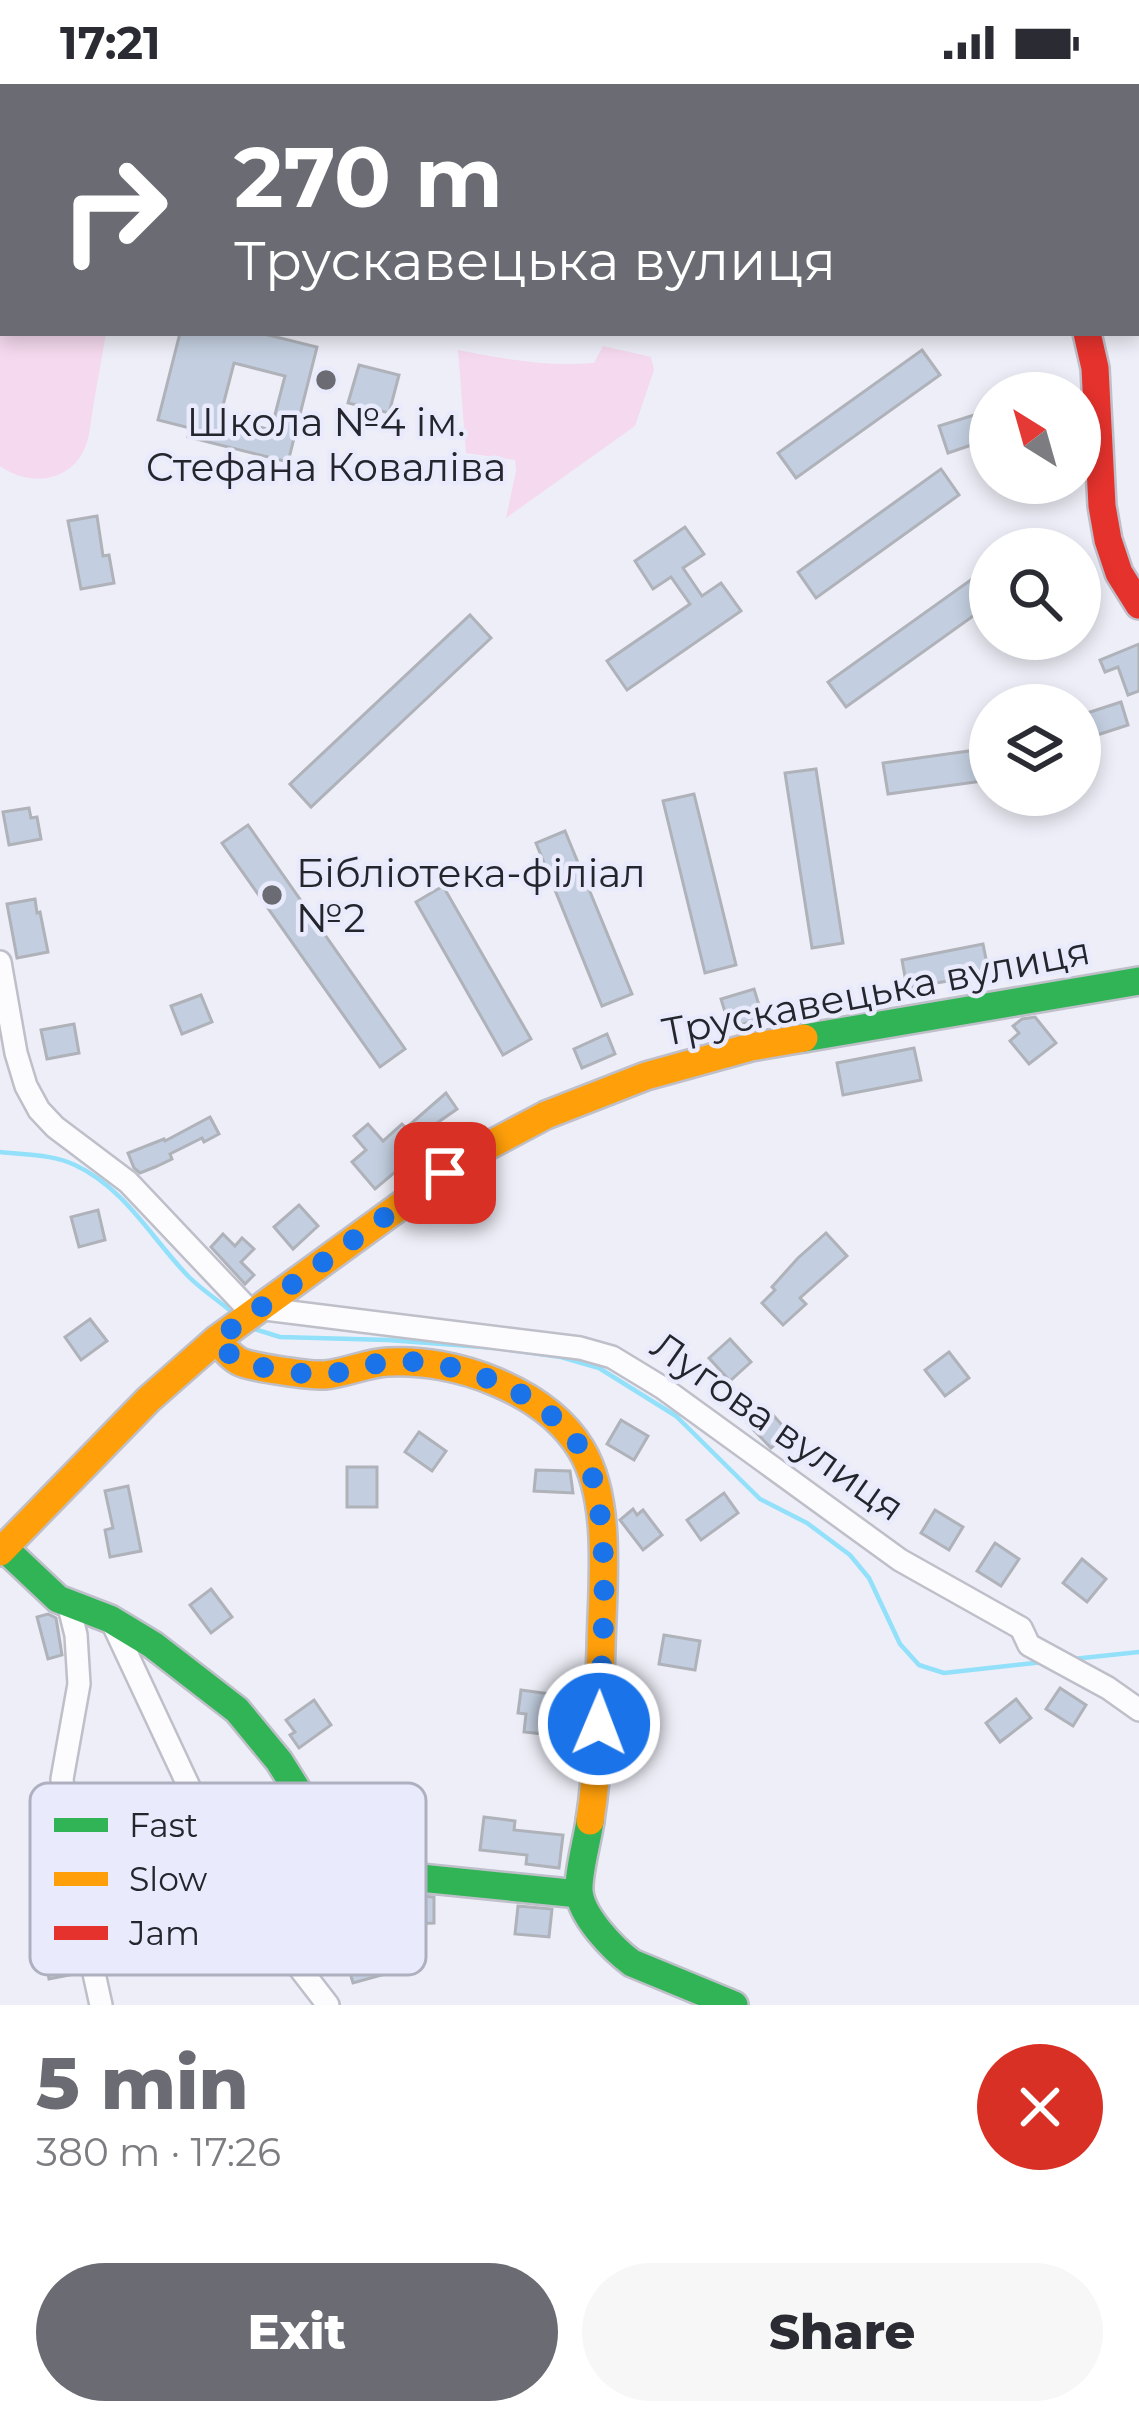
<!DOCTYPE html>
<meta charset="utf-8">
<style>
body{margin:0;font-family:Montserrat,sans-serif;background:#f7f7f7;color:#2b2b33;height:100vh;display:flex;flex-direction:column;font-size:45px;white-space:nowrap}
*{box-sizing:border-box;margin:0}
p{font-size:39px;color:#7c7c81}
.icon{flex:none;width:66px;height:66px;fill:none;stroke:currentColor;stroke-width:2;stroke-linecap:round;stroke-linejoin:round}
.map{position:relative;height:1921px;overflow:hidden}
.details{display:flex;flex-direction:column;background:#fff;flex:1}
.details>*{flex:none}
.hud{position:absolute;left:0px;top:0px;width:1140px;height:252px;box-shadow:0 6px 18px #0003;background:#6b6b74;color:#fff;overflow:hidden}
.needle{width:78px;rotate:323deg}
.buttons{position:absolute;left:969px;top:288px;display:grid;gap:24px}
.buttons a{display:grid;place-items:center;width:132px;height:132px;border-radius:50%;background:#fff;box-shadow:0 6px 18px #0003;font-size:60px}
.pin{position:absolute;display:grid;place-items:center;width:102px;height:102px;color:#fff;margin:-51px;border-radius:24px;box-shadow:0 6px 18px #0006}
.me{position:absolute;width:132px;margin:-66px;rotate:1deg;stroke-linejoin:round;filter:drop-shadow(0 0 9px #0008)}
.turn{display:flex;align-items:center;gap:42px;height:252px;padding:0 36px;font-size:54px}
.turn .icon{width:156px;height:156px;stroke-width:2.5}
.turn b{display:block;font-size:84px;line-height:102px}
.round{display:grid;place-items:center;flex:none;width:126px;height:126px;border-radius:63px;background:#f7f7f7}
.head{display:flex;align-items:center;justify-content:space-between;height:204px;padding:0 36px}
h1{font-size:72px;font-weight:800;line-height:90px;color:#6b6b74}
.button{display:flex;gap:24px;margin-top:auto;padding:24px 36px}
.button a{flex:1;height:138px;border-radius:72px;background:#6b6b74;color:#fff;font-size:48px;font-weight:800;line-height:138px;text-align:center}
.button a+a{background:#f7f7f7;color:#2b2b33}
.status{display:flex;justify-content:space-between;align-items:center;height:84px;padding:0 60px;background:#fff;direction:ltr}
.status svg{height:33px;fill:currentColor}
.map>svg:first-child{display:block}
.green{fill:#f5d9ee}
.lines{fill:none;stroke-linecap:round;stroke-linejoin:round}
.stream{stroke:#92e0f9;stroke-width:4.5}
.building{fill:#c3cfe0;stroke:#afb2b9;stroke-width:3;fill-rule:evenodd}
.street-casing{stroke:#bebfc8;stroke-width:26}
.fast-casing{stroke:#bebfc8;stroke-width:32}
.slow-casing{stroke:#bebfc8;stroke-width:32}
.jam-casing{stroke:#bebfc8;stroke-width:32}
.street{stroke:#fcfcfe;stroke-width:21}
.fast{stroke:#30b455;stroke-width:27}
.slow{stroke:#ff9f0a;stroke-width:27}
.jam{stroke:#e5322d;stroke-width:27}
.route{stroke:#1a73e8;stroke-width:21;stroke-dasharray:0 37.8}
.poi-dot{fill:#6b6b74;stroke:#e9ebfd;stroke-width:4.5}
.labels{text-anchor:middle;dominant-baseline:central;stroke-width:9;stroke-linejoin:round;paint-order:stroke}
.poi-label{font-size:39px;fill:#24252d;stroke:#e9ebfd}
.street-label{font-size:39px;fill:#24252d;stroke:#e9ebfd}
.key{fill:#e9ebfd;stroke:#aeb0bf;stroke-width:3}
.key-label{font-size:33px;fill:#24252d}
</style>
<div class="status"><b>17:21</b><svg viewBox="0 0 49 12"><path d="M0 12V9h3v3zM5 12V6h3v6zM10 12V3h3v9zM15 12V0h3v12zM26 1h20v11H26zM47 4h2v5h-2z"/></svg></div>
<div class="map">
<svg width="1139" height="1921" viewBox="0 0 1139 1921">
<rect width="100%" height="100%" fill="#eeeef8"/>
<g class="green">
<path d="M3 220V249H106C102 274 97 299 93 324 91 336 90 350 86 361 72 399 29 403 0 382V237Z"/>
<path d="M603 262 651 273 654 286 635 342 506 434 516 387 515 376 466 369 458 266C504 275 547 283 594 279Z"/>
</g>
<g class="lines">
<g class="stream">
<path d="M0 1068C24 1071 52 1070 75 1081 126 1105 151 1154 189 1193 202 1206 219 1217 233 1229"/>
<polyline points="251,1244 280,1253 388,1256 496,1264 561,1273 599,1284 676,1332 760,1415 807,1439 850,1471 869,1494 900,1560 919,1581 944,1589 1044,1578"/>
<polyline points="1073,1575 1139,1568"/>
</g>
</g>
<g class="building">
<path d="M180 249H260L317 263 288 378 188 353 190 344 158 336ZM234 279 285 292 271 346 220 333Z"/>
<polygon points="922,266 940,291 796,394 778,369"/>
<polygon points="359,281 399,291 389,329 348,319"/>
<polygon points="977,330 986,356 948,369 939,342"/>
<polygon points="941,385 959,411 816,514 798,488"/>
<polygon points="97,432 103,472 109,471 114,499 81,505 68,437"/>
<polygon points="685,443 704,470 683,484 702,512 721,499 741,527 627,606 607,577 690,520 671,493 653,505 635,477"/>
<polygon points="972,495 990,520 846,623 828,598"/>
<polygon points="470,531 491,554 311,723 290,700"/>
<polygon points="1139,560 1139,607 1128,611 1118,583 1105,588 1100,576"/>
<polygon points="1121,618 1128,641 1091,653 1084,630"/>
<polygon points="990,664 990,696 888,710 883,679"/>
<polygon points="816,685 843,859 812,864 785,689"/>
<polygon points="694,710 736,881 705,889 663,717"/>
<polygon points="29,724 31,734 37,733 41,755 9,761 3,728"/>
<polygon points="248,741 405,965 380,983 222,759"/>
<polygon points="565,747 632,910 602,922 536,759"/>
<polygon points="443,802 531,955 503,971 416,818"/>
<polygon points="35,815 37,829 40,828 48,868 17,874 7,820"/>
<polygon points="983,860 989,890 907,904 902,876"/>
<polygon points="754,905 763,934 730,944 721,915"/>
<polygon points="201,911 212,938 182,950 171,922"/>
<polygon points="1035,933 1056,959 1029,980 1010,957 1019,949 1013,942 1022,935"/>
<polygon points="74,940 79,969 47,975 41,946"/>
<polygon points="607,950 615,970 582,984 574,965"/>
<polygon points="914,964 921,996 843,1011 837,979"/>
<polygon points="446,1009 457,1025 424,1048 432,1057 375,1105 352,1078 366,1066 354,1052 368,1040 383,1057 402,1040 406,1044"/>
<polygon points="210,1033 219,1050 204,1058 202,1054 170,1070 172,1075 155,1083 140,1089 134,1084 128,1069 164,1055 165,1057"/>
<polygon points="299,1121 318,1142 293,1165 274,1143"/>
<polygon points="98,1126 105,1156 79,1163 71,1133"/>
<polygon points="826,1149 847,1172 800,1214 806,1220 783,1241 762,1219 775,1206 772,1203 798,1174"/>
<polygon points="223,1150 235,1162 242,1154 254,1165 241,1178 254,1191 245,1200 211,1163"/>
<polygon points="90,1235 107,1257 81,1276 65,1253"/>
<polygon points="730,1255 751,1278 730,1297 709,1274"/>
<polygon points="949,1268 969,1294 945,1312 925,1286"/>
<polygon points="766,1323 789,1349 771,1364 747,1339"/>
<polygon points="621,1336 648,1352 634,1376 607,1360"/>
<polygon points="419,1348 446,1367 432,1387 405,1368"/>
<rect x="347" y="1383" width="30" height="40"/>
<polygon points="536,1386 570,1387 573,1409 534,1407"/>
<polygon points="128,1402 141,1467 110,1473 105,1446 113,1444 105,1407"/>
<polygon points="724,1409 738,1429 701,1456 687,1436"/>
<polygon points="633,1425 637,1431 643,1426 662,1451 643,1466 620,1436"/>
<polygon points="935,1426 963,1443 949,1466 921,1449"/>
<polygon points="995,1459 1019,1475 1001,1502 977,1487"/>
<polygon points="1082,1475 1106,1495 1087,1518 1063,1499"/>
<polygon points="211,1505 232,1533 211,1549 190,1521"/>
<polygon points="48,1530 56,1534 62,1571 48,1575 37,1533"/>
<polygon points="664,1551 700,1557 695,1586 659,1580"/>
<polygon points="1060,1604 1086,1621 1073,1642 1046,1625"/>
<polygon points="521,1606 558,1611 553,1651 524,1648 526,1630 518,1629"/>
<polygon points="1016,1615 1031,1634 1000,1658 986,1639"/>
<polygon points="314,1616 331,1641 299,1664 290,1651 295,1648 286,1636"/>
<polygon points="484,1733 515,1737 514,1746 563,1751 559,1784 526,1780 527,1771 480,1766"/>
<polygon points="61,1809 69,1843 66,1844 74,1890 49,1895 44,1866 59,1863 41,1817"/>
<polygon points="420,1812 434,1813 434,1839 406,1840 405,1813"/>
<polygon points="518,1822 552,1825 549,1853 515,1850"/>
<polygon points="382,1862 389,1889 353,1899 345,1872"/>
</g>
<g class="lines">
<defs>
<g id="street">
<polyline points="0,57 3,57"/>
<polyline points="0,878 16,969 26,1002 39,1026 55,1043 128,1098 251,1228"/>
<polyline points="257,1224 580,1264 612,1273 663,1304 900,1476 1021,1544 1029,1561 1108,1604 1139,1626"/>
<polyline points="68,1519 76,1551 79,1600 62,1695 75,1803 101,1921"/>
<polyline points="111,1536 234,1799 328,1921"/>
</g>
<g id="fast">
<polyline points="804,954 1139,897"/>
<polyline points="5,1465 58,1515 110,1535 153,1561 237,1626 279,1677 345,1782 363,1799 420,1794 579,1810"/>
<path d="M590 1737C587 1758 578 1788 579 1807 581 1832 613 1865 632 1879L734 1921"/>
</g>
<g id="slow">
<path d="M216 1256C224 1264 233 1276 243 1279 257 1284 311 1292 325 1291 346 1289 367 1279 388 1278 454 1274 545 1306 581 1365 613 1418 602 1504 601 1564 599 1622 599 1679 590 1737"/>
<polyline points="0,1468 149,1315 216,1256 469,1072 546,1031 646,992 751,963 804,954"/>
</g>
<g id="jam">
<polyline points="1008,0 1009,3"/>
<polyline points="1087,249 1095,284 1102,422 1108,456 1119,489 1139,521"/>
</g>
</defs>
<use href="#street" class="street-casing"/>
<use href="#fast" class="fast-casing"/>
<use href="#slow" class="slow-casing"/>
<use href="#jam" class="jam-casing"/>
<use href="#street" class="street"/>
<use href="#fast" class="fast"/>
<use href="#slow" class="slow"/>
<use href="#jam" class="jam"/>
</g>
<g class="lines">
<path class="route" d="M445 1089 216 1256C224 1264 233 1276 244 1279 259 1284 310 1292 326 1290 344 1289 362 1282 380 1279 419 1273 461 1284 497 1298 528 1311 565 1337 582 1367 616 1428 601 1569 599 1640"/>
</g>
<g class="poi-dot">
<circle cx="326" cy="296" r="12"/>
<circle cx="272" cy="811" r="12"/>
</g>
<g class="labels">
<g class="poi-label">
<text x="326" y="338">Школа №4 ім.<tspan x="326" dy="45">Стефана Коваліва</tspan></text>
<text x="296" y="789" text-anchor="start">Бібліотека-філіал<tspan x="296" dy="45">№2</tspan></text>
</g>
<g class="street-label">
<text transform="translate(876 907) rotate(-11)">Трускавецька вулиця</text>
<text transform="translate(778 1342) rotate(35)">Лугова вулиця</text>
</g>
</g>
<rect x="30" y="1699" width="396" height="192" rx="18" class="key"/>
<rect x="54" y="1734" width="54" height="14" fill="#30b455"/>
<rect x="54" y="1788" width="54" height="14" fill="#ff9f0a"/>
<rect x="54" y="1842" width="54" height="14" fill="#e5322d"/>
<g class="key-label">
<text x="129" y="1753">Fast</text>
<text x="129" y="1807">Slow</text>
<text x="129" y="1861">Jam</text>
</g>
</svg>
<div class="buttons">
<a><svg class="needle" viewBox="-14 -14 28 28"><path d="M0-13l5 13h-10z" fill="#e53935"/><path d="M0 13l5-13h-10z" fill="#7c7c81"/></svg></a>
<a><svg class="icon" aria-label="search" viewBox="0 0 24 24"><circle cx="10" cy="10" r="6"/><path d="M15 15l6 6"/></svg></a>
<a><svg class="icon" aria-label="layers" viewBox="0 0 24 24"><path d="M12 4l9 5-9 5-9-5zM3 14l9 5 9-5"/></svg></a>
</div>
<div class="pin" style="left:445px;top:1089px;background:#d93025"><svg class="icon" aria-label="arrive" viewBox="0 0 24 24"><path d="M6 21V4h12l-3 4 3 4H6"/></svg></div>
<svg class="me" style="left:599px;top:1640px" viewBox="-20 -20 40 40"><circle r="17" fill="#1a73e8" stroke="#fff" stroke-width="3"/><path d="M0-11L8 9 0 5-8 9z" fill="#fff"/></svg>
<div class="hud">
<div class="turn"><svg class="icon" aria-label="right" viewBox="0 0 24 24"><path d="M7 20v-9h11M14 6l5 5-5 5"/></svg><div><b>270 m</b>Трускавецька вулиця</div></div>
</div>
</div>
<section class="details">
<div class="head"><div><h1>5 min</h1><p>380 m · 17:26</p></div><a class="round" style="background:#d93025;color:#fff"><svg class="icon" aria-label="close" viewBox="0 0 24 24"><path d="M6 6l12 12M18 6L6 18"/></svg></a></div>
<div class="button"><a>Exit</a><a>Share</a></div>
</section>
